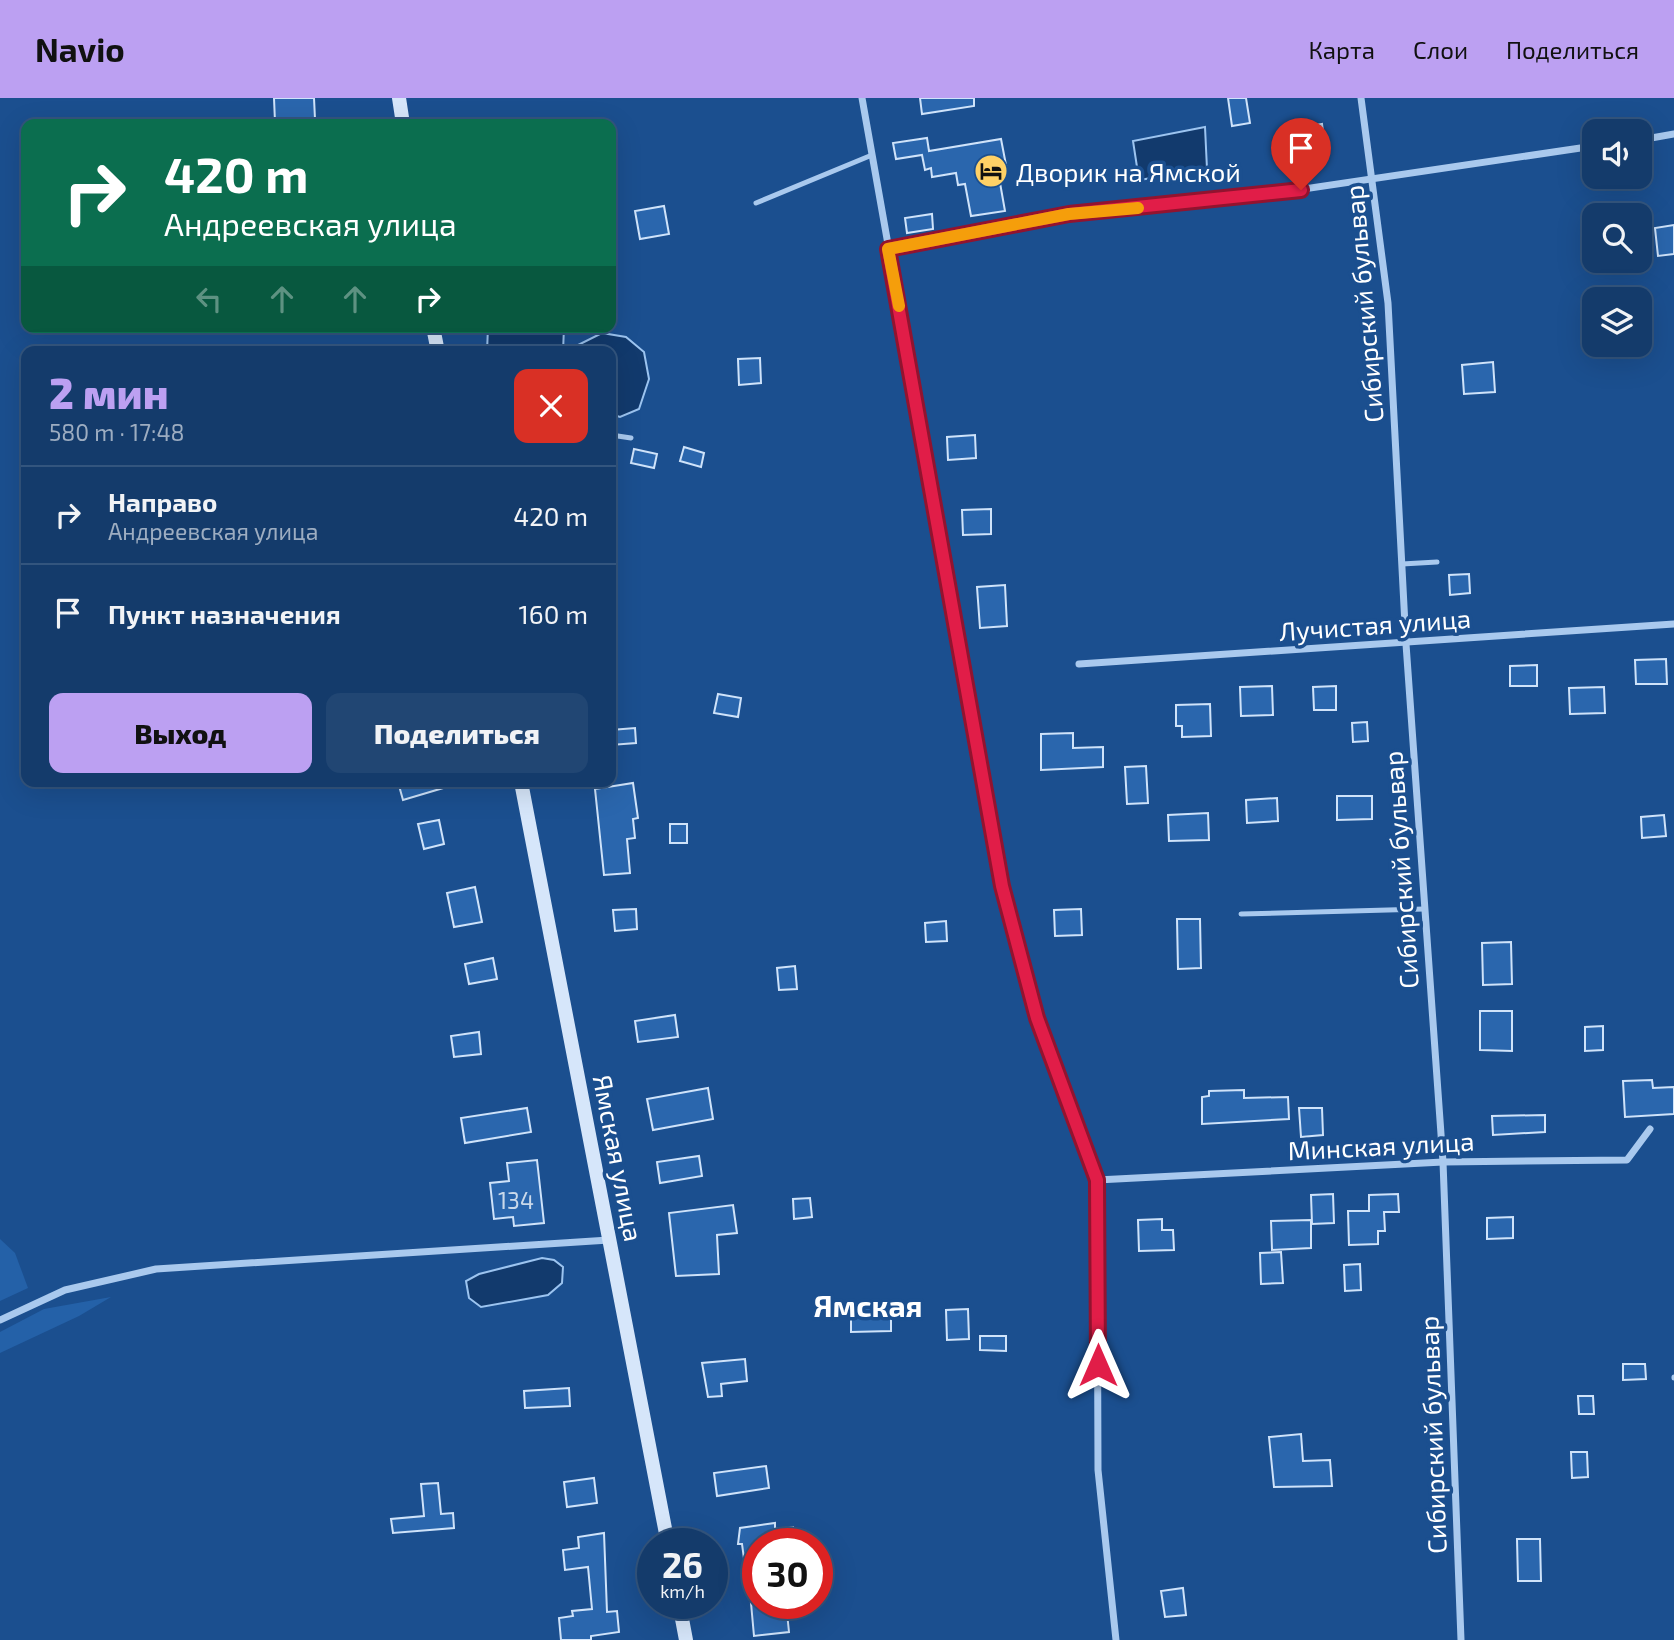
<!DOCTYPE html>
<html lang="ru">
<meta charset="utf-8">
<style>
body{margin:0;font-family:"Exo 2",sans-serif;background:#214673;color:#f1f3f6;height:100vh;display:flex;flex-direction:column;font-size:26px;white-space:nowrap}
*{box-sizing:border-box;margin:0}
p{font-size:23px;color:#9dadc1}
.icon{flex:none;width:38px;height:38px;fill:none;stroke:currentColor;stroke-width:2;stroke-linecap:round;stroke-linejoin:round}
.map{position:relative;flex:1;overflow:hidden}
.details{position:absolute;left:21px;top:248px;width:595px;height:441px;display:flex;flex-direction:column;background:#143b6b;border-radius:14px;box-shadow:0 7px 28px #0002,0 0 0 2px #33557e}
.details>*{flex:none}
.hud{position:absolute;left:21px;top:21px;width:595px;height:214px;border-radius:14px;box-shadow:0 7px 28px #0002,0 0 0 2px #33557e;background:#0b6e4f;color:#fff;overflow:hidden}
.buttons{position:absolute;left:1582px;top:21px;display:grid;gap:14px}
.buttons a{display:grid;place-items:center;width:70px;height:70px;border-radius:14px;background:#143b6b;box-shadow:0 7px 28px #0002,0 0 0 2px #33557e;font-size:35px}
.speed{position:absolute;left:637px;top:1430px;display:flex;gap:14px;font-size:35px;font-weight:700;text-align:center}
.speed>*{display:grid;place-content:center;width:91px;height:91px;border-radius:50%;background:#143b6b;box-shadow:0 7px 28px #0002,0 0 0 2px #33557e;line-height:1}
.speed small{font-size:18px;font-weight:400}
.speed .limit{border:10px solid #d22;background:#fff;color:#111}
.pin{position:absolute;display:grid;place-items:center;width:60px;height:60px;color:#fff;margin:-72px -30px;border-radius:50% 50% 50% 0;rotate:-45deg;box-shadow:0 0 7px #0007}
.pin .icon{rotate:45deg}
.me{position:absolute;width:77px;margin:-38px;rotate:0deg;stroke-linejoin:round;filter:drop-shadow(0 0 5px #0008)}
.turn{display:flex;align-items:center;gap:24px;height:147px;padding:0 28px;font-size:32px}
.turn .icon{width:91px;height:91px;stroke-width:2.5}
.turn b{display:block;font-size:49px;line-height:60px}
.lanes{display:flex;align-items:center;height:66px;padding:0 28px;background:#0003;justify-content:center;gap:35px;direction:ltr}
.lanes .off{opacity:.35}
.round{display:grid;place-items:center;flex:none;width:74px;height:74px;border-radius:14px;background:#214673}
.summary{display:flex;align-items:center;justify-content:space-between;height:119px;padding:0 28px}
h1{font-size:42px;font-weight:800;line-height:52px;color:#bca0f2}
.primary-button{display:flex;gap:14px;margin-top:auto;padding:14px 28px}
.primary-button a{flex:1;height:80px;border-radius:14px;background:#bca0f2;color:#111;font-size:28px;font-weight:800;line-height:80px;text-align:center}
.primary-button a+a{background:#214673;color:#f1f3f6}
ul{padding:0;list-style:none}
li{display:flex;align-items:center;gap:21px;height:98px;padding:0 28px;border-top:2px solid #33557e}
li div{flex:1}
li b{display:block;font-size:26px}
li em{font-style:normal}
header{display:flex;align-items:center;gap:42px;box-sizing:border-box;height:98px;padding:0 35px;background:#bca0f2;color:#111}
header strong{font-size:33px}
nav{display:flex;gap:38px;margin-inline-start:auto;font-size:24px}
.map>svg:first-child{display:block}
.green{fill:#2461a8}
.water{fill:#123a6d;stroke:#9cc4f0;stroke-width:2}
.building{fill:#2a66ad;stroke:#cfe3fa;stroke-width:2}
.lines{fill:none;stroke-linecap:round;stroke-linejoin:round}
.service{stroke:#a9c9ee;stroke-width:5}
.minor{stroke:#a9c9ee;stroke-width:7}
.secondary{stroke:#d6e6fa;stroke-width:14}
.route-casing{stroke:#92132f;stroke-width:18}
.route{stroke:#e11d48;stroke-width:12}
.slow{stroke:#f59e0b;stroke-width:12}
.labels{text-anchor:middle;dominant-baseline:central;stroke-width:7;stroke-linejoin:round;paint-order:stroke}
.number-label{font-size:23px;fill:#cad9ea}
.poi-label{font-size:26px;fill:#fff;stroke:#1b4f8f;text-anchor:start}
.street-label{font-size:26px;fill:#fff;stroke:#1b4f8f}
.quarter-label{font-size:30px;font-weight:bold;fill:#fff;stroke:#1b4f8f}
</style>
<header>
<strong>Navio</strong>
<nav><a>Карта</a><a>Слои</a><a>Поделиться</a></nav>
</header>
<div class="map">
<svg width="1674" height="1542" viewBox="0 0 1674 1542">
<rect width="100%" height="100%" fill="#1b4f8f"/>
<g class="green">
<polygon points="0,1141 15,1155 28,1190 0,1203"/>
<polygon points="111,1199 79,1218 0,1255 0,1234 44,1211"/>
</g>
<g class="water">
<polygon points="1205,29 1207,71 1139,82 1133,43"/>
<polygon points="488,229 564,229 563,254 487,254"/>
<polygon points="602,235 626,239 644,254 649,281 639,311 620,319 611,316 611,254 574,254 576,248"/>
<polygon points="542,1160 554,1162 563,1169 562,1185 548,1197 481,1209 469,1200 466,1183 479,1176"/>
</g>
<g class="building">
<polygon points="274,0 314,0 315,21 275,24"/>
<polygon points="920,0 974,0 974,8 922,16"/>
<polygon points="1228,0 1246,0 1250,25 1232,28"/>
<polygon points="1322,26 1326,55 1302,59 1298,30"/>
<polygon points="927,40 929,53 1001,41 1006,67 997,68 1005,113 971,118 965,86 958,87 956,75 932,79 931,70 925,72 922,57 896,61 893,45"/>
<polygon points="664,108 669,136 640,141 635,113"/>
<polygon points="932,116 933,131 907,135 905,120"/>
<polygon points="1674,127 1674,156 1658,158 1655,130"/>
<polygon points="760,260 761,285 739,287 738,261"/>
<polygon points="1493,264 1495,294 1464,296 1462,267"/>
<polygon points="975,337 976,360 948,362 947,339"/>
<polygon points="684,349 704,355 701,369 680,363"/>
<polygon points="634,351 657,356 654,370 631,365"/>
<polygon points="991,411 991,436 963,437 962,412"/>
<polygon points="1469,476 1470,495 1450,497 1449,477"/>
<polygon points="1005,487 1007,528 980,530 977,489"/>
<polygon points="1666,561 1667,586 1636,586 1635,562"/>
<polygon points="1537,567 1537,588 1510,588 1510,568"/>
<polygon points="1272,588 1273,617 1241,618 1240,589"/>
<polygon points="1336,588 1336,612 1314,612 1313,589"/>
<polygon points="1604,589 1605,615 1570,616 1569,590"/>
<polygon points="718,596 741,600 738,619 714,615"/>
<polygon points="1210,606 1211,638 1182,639 1182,628 1176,628 1176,607"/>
<polygon points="1367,624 1368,643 1353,644 1352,625"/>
<polygon points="635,630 636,645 611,647 611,632"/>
<polygon points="1073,635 1073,650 1103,649 1103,669 1041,672 1041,636"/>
<polygon points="1146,668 1148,705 1127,706 1125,669"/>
<polygon points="398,684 449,684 450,688 403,702"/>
<polygon points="633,685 638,720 633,721 635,740 627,741 630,775 604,777 595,691"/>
<polygon points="1337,698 1372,698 1372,721 1337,722"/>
<polygon points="1277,700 1278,723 1247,725 1246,702"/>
<polygon points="1208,715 1209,742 1169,743 1168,717"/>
<polygon points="1664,717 1666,738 1642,740 1641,719"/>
<polygon points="439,722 444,746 424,751 418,726"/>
<rect x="670" y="726" width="17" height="19"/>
<polygon points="475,789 482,824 454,829 447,795"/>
<polygon points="636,811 637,831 615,833 613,812"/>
<polygon points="1081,811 1082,837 1055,838 1054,812"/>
<polygon points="1177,821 1200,821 1201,870 1178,871"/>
<polygon points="946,823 947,843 926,844 925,825"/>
<polygon points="1511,844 1512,886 1483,887 1482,845"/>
<polygon points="493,860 497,881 469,886 465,866"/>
<polygon points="795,868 797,891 779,892 777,870"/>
<polygon points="1480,913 1512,913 1512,953 1480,952"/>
<polygon points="675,917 678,939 638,944 635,923"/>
<polygon points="1603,928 1603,952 1585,953 1585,929"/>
<polygon points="479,934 481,956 454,959 451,938"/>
<polygon points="1652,982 1653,990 1674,989 1674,1016 1625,1019 1623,983"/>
<polygon points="708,990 713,1021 653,1032 647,1001"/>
<polygon points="1244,992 1244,1000 1288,999 1289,1021 1202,1026 1202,999 1209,998 1209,993"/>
<polygon points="527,1010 531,1034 465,1045 461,1020"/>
<polygon points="1299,1010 1322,1010 1323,1037 1301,1039"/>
<polygon points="1545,1017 1545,1034 1493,1037 1492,1018"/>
<polygon points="699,1058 702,1078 660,1085 657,1064"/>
<polygon points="537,1062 544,1125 514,1128 513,1119 494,1121 490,1085 509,1083 507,1065"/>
<polygon points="1333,1096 1334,1125 1312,1126 1311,1097"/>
<polygon points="1398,1096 1399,1114 1384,1114 1385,1133 1378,1133 1378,1146 1349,1147 1348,1113 1369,1113 1369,1097"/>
<polygon points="810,1100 812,1119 794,1121 793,1101"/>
<polygon points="733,1107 737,1135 717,1137 719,1176 676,1178 669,1115"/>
<polygon points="1513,1119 1513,1140 1487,1141 1487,1120"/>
<polygon points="1162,1121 1162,1132 1173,1132 1174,1152 1139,1153 1138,1122"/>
<polygon points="1311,1122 1311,1150 1272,1152 1271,1123"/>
<polygon points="1281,1154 1283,1185 1261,1186 1260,1155"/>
<polygon points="1360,1166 1361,1192 1345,1193 1344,1167"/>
<polygon points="891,1208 891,1233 851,1234 851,1209"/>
<polygon points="968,1211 969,1241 947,1242 946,1212"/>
<polygon points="980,1238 1006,1238 1006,1253 980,1252"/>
<polygon points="745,1261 747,1283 721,1286 722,1298 708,1299 702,1265"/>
<polygon points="1623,1266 1645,1266 1646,1281 1623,1282"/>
<polygon points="569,1290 570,1308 525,1310 524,1293"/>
<polygon points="1578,1298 1593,1298 1594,1316 1579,1316"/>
<polygon points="1301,1336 1303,1363 1330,1362 1332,1388 1274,1389 1269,1339"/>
<polygon points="1571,1354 1587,1354 1588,1379 1572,1380"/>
<polygon points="766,1368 769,1390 717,1398 714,1375"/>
<polygon points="594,1380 597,1405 567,1409 564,1384"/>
<polygon points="438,1385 441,1416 453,1415 454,1430 393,1435 391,1421 424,1418 421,1386"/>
<polygon points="775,1425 775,1431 793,1429 795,1446 758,1446 758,1496 749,1497 742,1446 738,1446 740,1430"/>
<polygon points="604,1435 607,1514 617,1513 619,1534 591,1538 591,1542 561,1542 559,1520 573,1518 572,1513 592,1511 588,1469 565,1472 563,1452 579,1450 578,1439"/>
<polygon points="1517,1441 1540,1441 1541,1483 1518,1483"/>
<polygon points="1183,1490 1186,1517 1165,1519 1161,1493"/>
<polygon points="751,1505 786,1505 789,1534 754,1538"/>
</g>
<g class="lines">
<g class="service">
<polyline points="756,105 872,57"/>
<polyline points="611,337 631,340"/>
<polyline points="1402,466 1437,464"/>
<polyline points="1241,816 1424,811"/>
<polyline points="1674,1280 1674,1279"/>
</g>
<g class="minor">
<polyline points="862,0 1002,788 1037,920 1097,1082 1098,1372 1116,1542"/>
<polyline points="1361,0 1388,205 1406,546 1443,1064 1461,1542"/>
<polyline points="1640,42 1674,36"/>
<polyline points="888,151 1069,116 1229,102 1594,48"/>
<polyline points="1079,566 1674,526"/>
<polyline points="1097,1082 1443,1064 1627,1062 1650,1031"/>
<polyline points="0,1222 65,1192 156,1171 609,1142"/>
</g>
<g class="secondary">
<polyline points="399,0 403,26"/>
<polyline points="433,229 438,254"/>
<polyline points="521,684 668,1446"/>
<polyline points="679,1505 686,1542"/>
</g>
</g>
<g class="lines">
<defs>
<polyline id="route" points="1098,1267 1097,1082 1037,920 1002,788 888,151 1069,116 1301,92"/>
</defs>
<use href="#route" class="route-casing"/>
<use href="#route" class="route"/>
<polyline class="slow" points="899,208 888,151 1069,116 1138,110"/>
</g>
<defs>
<symbol id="hotel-disc" viewBox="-11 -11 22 22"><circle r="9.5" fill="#ffd166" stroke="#1b4f8f"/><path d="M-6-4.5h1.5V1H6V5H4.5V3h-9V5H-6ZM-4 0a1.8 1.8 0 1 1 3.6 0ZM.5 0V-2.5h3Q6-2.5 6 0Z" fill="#111"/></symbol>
</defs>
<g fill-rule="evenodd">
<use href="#hotel-disc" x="972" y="54" width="38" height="38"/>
</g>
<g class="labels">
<g class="number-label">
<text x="516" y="1102">134</text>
</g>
<g class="poi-label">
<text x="1016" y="73">Дворик на Ямской</text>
</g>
<g class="street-label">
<text transform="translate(1363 206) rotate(-95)">Сибирский бульвар</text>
<text transform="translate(1375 526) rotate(-4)">Лучистая улица</text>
<text transform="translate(1400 772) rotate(-94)">Сибирский бульвар</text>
<text transform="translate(1381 1047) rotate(-3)">Минская улица</text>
<text transform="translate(619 1060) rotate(79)">Ямская улица</text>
<text transform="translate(1432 1337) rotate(-92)">Сибирский бульвар</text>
</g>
<g class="quarter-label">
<text x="868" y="1207">Ямская</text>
</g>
</g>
</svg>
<div class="buttons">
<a><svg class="icon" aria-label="sound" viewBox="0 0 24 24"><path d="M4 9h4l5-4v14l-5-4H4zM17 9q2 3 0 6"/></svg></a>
<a><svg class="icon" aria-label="search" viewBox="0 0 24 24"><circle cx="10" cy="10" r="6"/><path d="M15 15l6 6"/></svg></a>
<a><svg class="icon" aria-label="layers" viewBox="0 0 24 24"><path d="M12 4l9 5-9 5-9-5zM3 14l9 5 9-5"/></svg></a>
</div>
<div class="speed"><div>26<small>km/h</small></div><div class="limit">30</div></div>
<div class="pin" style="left:1301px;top:92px;background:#d93025"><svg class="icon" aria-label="arrive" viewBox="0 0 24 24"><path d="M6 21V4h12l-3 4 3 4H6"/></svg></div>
<svg class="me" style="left:1098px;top:1267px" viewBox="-20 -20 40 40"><path d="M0-17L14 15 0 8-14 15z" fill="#e11d48" stroke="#fff" stroke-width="4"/></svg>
<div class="hud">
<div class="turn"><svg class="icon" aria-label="right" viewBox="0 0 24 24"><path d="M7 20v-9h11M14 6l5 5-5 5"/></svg><div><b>420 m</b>Андреевская улица</div></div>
<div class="lanes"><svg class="icon off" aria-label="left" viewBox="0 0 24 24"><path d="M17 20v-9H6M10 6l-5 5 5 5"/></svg><svg class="icon off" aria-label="ahead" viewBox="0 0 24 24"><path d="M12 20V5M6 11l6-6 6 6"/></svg><svg class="icon off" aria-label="ahead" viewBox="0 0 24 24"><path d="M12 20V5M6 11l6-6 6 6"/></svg><svg class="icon" aria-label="right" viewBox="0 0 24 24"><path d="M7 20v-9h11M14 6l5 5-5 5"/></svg></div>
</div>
<section class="details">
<div class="summary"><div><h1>2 мин</h1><p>580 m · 17:48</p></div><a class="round" style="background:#d93025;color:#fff"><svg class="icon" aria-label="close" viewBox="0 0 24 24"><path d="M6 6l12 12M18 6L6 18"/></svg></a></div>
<ul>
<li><svg class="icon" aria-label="right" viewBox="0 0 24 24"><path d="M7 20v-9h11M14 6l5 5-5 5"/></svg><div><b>Направо</b><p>Андреевская улица</p></div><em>420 m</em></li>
<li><svg class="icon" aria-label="arrive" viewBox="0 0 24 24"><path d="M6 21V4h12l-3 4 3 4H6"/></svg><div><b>Пункт назначения</b></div><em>160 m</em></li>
</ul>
<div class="primary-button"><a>Выход</a><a>Поделиться</a></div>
</section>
</div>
